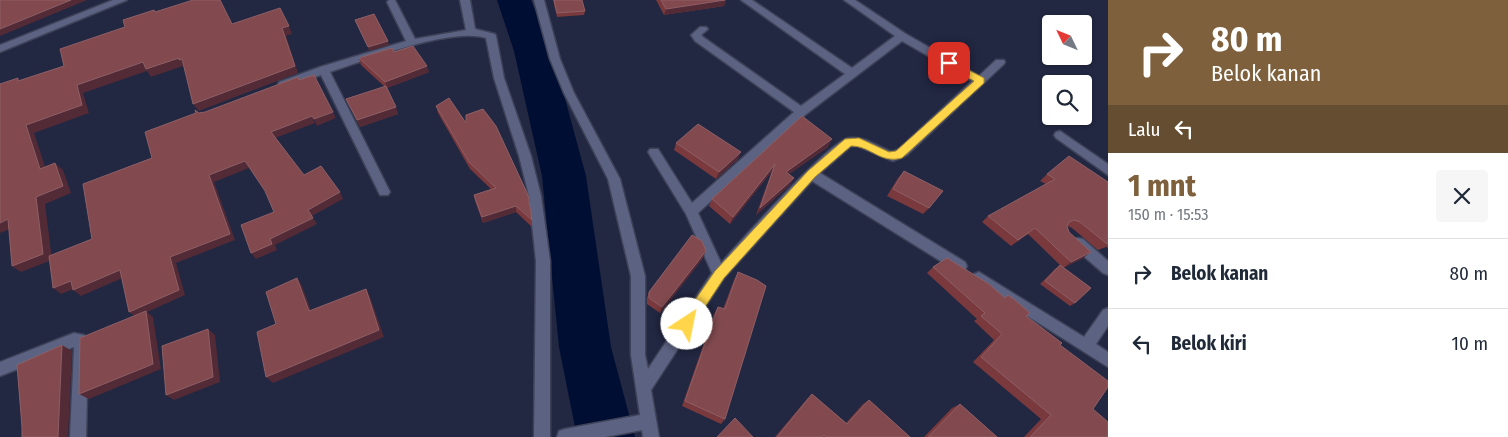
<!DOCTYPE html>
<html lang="id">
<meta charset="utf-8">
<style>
body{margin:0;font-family:"Fira Sans Condensed",sans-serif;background:#f6f6f7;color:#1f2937;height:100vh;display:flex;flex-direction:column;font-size:19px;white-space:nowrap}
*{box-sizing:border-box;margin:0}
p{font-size:16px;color:#747a83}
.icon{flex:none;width:28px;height:28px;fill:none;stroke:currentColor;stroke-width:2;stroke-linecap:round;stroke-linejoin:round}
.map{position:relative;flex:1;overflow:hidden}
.drawer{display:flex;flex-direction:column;background:#fff;width:400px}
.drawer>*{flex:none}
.top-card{background:#7e613c;color:#fff;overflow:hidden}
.needle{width:32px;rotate:313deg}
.tools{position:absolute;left:1042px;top:15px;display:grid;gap:10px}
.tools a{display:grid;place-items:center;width:50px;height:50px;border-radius:5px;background:#fff;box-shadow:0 1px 4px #0004;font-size:25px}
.pin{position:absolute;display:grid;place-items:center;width:42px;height:42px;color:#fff;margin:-21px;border-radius:10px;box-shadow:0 2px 8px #0006}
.me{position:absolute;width:55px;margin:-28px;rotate:34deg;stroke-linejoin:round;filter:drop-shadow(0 0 4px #0008)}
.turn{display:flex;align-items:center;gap:18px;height:105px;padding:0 20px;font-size:22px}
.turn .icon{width:65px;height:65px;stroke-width:2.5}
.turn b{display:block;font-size:35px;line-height:42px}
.then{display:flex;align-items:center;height:48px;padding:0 20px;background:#0003;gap:10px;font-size:19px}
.round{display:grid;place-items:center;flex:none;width:52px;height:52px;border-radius:5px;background:#f6f6f7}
.summary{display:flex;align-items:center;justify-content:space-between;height:85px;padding:0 20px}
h1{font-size:30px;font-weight:700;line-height:38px;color:#7e613c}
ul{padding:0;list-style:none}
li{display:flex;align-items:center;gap:15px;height:70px;padding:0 20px;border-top:1px solid #e0e1e3}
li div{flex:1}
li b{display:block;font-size:19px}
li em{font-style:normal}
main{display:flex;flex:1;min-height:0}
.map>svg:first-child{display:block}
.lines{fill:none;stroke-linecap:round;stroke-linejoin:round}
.river{fill:#000e33;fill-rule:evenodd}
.minor-casing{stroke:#3e4258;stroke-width:3}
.minor{fill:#5c6382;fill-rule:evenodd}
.wall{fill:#79393d}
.shaded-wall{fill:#532b37}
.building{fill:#824a4f;stroke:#8e5f66}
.route{fill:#ffd54a;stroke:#a68a30}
</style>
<main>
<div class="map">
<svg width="1108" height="437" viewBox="0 0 1108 437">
<rect width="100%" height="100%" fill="#222742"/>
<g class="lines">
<polygon class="river" points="497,0 531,0 552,51 586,176 611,347 635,437 577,437 559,347 542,176 514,51"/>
<defs>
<g id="minor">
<polygon points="113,0 127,0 0,52 0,45"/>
<path d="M389 0H395L415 39 466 30 460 0H470L475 29 495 34 496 36 504 78 531 156 541 196 550 261V437H534L536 261 529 196 519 156 494 78 486 38C450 27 367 60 330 72L390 192 388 195H380L321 75 283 89 278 85 279 82 320 67 406 41 387 2Z"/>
<path d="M534 0H544L560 59 574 93 620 179 645 276V355L648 369 712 273 686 214 648 152 650 149H658L692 203 794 112 695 41 691 35 700 27H706L708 29 701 35 703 37 801 106 845 74 741 0H752L852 68 895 36 844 0H855L906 34 979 76 996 60H1004L1005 62 1004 64 907 155 893 161 858 146H851L820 173 965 262 967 266 965 270 960 272 955 270 812 181 724 278 651 390 659 437H643L642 430 605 437H557L559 431 565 429 640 415 631 355V276L608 179 564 93 550 59ZM902 41 972 81 899 149 892 152C878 147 865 136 849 138 830 140 739 243 721 263L698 213 805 115Z"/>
<polygon points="1060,131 1108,164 1108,175 1056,138 1054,135 1056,132"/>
<polygon points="1078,238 1083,239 1108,261 1108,275 1103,273 1073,247 1072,243 1073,239"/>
<polygon points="979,272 1084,337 1103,310 1108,308 1108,326 1096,344 1108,352 1108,367 974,282 972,278 974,274"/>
<polygon points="74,333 84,335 88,345 86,437 70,437 74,347 0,376 0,362"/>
</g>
</defs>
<use href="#minor" class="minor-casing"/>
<use href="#minor" class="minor"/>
</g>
<g class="wall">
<polygon points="553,0 582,0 585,11 584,15 557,17"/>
<polygon points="656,0 726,0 724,6 664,15"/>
<polygon points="394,52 429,72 387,88 398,114 360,127 346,99 385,87 361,65 359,58"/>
<polygon points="436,106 532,220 532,227 516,212 483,223 475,201 474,195 491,189 470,169 438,113"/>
<polygon points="802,116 828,147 789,174 790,185 756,215 772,171 730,224 709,206 712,199"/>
<polygon points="676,143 738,159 716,179 674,150"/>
<polygon points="904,171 929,208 923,214 887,196 898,178"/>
<polygon points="1047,174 1108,182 1108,248 1106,247 1098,250 1072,228 1067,226 1069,232 1083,258 1063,268 1075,303 1070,306 1040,284 1055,269 1060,265 1061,266 1028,234 1011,246 982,222 988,216 1046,184 1040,181"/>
<polygon points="703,258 660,313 647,304 647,298 649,292"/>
<polygon points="933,267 1026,316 1060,345 1108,437 1024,437 1041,419 973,362 994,340 974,321 977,319 927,273"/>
<polygon points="738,272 725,419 721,424 682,406 714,314 718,307 723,309 734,280"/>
<polygon points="812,394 846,423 863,404 869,400 910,437 775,437 807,399"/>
<polygon points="960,404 997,437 924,437 952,408"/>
</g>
<g class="shaded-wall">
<polygon points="71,0 87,0 0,36 0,29"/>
<polygon points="726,0 724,6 664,15 666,9"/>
<polygon points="289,26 292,34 286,36 298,73 199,111 193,104 282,28"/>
<polygon points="388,41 389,45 369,51 368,47"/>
<polygon points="179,58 182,59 183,66 151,77 147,71 83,93 89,113 34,133 48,176 40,169 26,125 77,85 143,62"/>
<polygon points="427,66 429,72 387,88 385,82"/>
<polygon points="396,107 398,114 360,127 357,120"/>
<polygon points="333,112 336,118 317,126 314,119"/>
<polygon points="312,116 315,123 275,138 271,132"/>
<polygon points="832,139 828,147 782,179 786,172"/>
<polygon points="741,152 738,159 716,179 719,172"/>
<polygon points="245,161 249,168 214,182 235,240 176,263 185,295 147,312 153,317 161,369 89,399 79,394 136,317 129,312 170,257 209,175"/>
<polygon points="55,163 63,170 71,193 45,204 52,260 21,272 12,266 36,197"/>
<polygon points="775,164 772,171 730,224 733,217"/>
<polygon points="794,178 790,185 756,215 760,208"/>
<polygon points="340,192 343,199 312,216 308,210"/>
<polygon points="516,206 516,212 483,223 482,217"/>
<polygon points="313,218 317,224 275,245 277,250 256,259 251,253 270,239"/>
<polygon points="8,219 17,226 0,233 0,223"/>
<polygon points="706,251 703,258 660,313 662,307"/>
<polygon points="1091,252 1083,258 1063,268 1071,262"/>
<polygon points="120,270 127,276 81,296 73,290"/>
<polygon points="297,278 302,286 314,319 309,311"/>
<polygon points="71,281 79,287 61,294 53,288"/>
<polygon points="366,289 370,297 384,337 273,383 266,377"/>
<polygon points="208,329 215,335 220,382 174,400 166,395"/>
<polygon points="62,345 72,351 68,437 58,437"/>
</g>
<g class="building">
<polygon points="0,0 71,0 0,29"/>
<polygon points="193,0 220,0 232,24 280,8 289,26 282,28 295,66 193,104 182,59 179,60 179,58 146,69 143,62 77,85 82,105 26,125 40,169 55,163 63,186 36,197 43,254 12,266 8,219 0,223 0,84 18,78 18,81 64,66 60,49 125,27 123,20 154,10 155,12"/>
<polygon points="554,0 582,0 585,11 557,13"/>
<polygon points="661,0 725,0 666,9"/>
<polygon points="374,14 388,41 368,47 355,20"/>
<polygon points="413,46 427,66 385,82 359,58 392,48 394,52"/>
<polygon points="314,75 333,112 314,119 312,116 271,132 304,175 321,166 340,192 308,210 313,218 270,239 272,244 251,253 241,225 274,212 265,191 245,161 209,175 230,234 170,257 179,290 129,312 120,270 73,290 71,281 53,288 49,256 92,239 83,184 152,158 145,132 196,113 195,110 199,113 205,112 298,77 299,80"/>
<polygon points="386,86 396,107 357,120 346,99"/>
<polygon points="449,98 466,123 466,115 483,109 496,126 528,195 532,220 516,206 482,217 474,195 496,188 469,162 436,106"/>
<polygon points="802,116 832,139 786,172 794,178 760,208 775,164 733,217 712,199"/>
<polygon points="698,124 741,152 719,172 676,143"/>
<polygon points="1069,156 1108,182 1108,244 1107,244 1080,222 1074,220 1069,222 1067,226 1069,232 1091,252 1071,262 1035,228 1018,240 988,216 1055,179 1047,174"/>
<polygon points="904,171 943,191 929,208 893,189"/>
<polygon points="692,235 702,241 706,251 662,307 649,298 649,292"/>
<polygon points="947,258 989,284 1005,298 1008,295 1015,300 1030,313 1026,316 1062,343 1060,345 1108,381 1108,387 1093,409 1108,422 1108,437 1030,437 1051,415 981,357 1002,334 981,316 985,313 933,267"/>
<polygon points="1060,265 1091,288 1075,303 1045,281"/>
<polygon points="738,272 757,280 766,286 725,419 685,401 718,307 725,309"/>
<polygon points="297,278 309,311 366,289 379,330 266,377 257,332 276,324 266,292"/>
<polygon points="146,311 153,364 79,394 80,338"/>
<polygon points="208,329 213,377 166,395 162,346"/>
<polygon points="62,345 58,437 22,437 22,427 17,365"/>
<polygon points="812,394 847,424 869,400 910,437 826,437 824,435 822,437 777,437"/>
<polygon points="960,404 997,437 928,437"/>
<polygon points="735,418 753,437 717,437"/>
</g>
<path class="route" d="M949 60 984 78V83L902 158C880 164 871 146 851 146L815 177 724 278 691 328 687 330 682 328 680 324 682 319 715 271 808 171 845 139 859 138 889 152 896 151 974 81 946 65V61Z"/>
</svg>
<div class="tools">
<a><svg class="needle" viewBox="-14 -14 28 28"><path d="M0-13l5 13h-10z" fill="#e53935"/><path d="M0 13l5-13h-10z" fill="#747a83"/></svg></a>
<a><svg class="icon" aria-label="search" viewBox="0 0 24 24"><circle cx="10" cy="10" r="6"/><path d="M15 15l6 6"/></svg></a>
</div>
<div class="pin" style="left:949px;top:63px;background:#d93025"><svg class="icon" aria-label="arrive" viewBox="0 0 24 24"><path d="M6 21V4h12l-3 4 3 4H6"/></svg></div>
<svg class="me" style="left:687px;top:324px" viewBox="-20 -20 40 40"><circle r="19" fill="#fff"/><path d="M0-13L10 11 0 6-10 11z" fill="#ffd54a"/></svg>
</div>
<section class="drawer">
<div class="top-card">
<div class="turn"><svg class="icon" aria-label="right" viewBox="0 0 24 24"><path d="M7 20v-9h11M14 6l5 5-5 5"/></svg><div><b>80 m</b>Belok kanan</div></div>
<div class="then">Lalu<svg class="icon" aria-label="left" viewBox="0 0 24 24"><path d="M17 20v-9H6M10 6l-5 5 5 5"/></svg></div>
</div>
<div class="summary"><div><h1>1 mnt</h1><p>150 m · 15:53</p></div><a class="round"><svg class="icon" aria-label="close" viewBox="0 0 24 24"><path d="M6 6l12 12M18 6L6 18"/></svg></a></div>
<ul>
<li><svg class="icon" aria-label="right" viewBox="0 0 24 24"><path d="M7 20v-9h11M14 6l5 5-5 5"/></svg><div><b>Belok kanan</b></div><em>80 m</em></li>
<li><svg class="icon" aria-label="left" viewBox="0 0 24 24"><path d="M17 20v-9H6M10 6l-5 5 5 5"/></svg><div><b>Belok kiri</b></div><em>10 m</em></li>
</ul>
</section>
</main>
